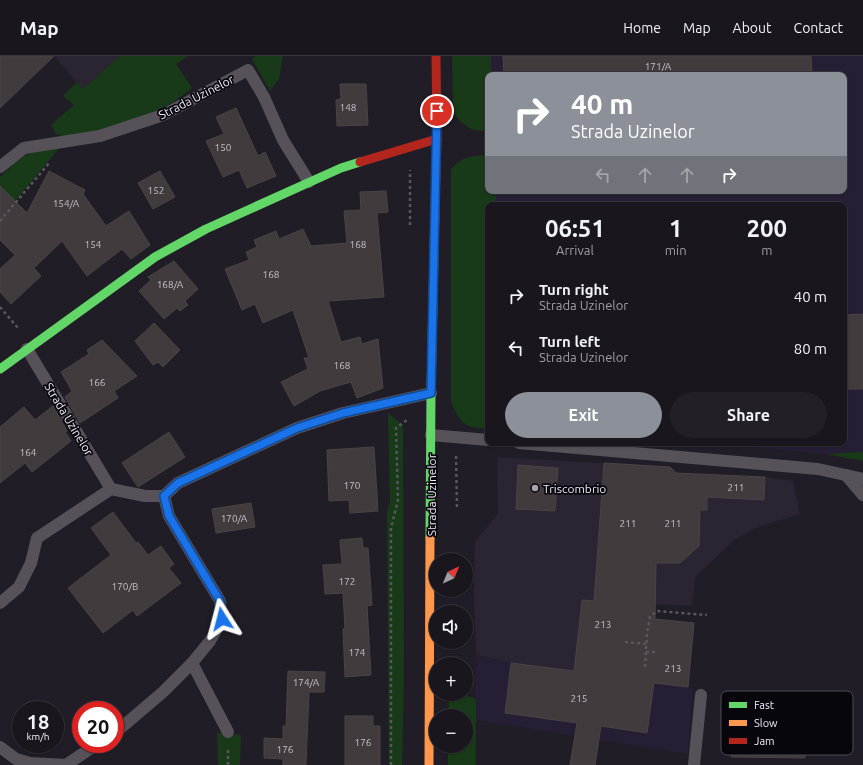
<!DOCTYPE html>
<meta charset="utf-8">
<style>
body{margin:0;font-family:Ubuntu,sans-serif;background:#221f26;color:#f1f3f6;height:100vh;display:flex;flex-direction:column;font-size:15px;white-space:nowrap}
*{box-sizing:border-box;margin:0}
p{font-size:13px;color:#9f9fa4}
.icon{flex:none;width:22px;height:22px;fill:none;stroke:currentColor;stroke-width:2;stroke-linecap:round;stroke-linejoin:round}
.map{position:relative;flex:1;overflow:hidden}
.drawer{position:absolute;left:485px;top:146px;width:362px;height:244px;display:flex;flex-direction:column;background:#19161d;border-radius:8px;box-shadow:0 1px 3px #0004,0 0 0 1px #37353b}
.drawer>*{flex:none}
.top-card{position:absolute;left:485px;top:16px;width:362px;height:122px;border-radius:8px;box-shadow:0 1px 3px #0004,0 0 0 1px #37353b;background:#8c9099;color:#fff;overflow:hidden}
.needle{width:26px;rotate:44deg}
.tools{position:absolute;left:429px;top:497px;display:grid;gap:8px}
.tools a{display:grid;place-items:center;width:44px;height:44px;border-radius:50%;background:#19161d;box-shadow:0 1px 3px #0004,0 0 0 1px #37353b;font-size:20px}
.speed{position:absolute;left:12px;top:645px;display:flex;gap:8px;font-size:20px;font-weight:700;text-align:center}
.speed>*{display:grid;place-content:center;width:52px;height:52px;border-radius:50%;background:#19161d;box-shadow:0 1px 3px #0004,0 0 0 1px #37353b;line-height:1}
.speed small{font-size:10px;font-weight:400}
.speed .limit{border:6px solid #d22;background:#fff;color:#111}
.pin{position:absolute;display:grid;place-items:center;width:34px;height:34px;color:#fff;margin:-17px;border:2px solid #fff;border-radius:50%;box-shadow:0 1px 4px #0007}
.me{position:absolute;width:44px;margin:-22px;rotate:351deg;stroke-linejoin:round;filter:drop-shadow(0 0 3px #0008)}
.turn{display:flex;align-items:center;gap:14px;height:84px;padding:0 20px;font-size:18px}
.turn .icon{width:52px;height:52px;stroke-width:2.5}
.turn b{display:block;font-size:28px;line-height:34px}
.lanes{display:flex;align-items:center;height:38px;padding:0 20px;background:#0003;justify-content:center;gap:20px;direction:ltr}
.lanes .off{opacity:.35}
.eta{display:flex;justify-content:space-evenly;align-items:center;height:68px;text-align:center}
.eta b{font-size:24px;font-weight:600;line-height:28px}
.button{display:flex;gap:8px;margin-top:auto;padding:8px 20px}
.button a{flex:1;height:46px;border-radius:24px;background:#8c9099;color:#fff;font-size:16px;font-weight:600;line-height:46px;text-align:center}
.button a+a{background:#221f26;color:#f1f3f6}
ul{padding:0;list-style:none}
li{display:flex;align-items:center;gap:12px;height:52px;padding:0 20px}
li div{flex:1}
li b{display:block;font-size:15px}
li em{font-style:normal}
header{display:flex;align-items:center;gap:24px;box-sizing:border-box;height:56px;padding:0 20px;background:#19161d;border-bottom:1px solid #37353b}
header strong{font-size:19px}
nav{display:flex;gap:22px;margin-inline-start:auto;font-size:14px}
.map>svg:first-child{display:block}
.commercial{fill:#2a2433}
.built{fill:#261e34}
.green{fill:#183a18}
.building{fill:#413b3e;stroke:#494445}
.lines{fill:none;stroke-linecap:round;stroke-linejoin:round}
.path{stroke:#5b565d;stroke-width:2.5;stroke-dasharray:3 3;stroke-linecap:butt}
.lane{stroke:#57525a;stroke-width:12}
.fast{stroke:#63d668;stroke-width:9}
.slow{stroke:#ff974d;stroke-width:9}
.jam{stroke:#b3261e;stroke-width:9}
.route-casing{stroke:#114b97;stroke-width:10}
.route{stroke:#1a73e8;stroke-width:7}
.poi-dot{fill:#a8a4b0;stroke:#08060d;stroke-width:1.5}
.labels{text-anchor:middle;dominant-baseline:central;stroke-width:3.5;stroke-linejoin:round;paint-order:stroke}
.number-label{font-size:10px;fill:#c5c0ca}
.street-label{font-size:12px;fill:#f1ecf9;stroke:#08060d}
.poi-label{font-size:12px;fill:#f1ecf9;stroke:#08060d;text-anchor:start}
.key{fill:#08060d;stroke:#4e4b54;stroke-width:1}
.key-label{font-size:11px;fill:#f1ecf9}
</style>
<header>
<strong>Map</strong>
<nav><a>Home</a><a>Map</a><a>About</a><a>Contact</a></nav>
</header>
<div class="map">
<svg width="863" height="709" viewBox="0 0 863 709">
<rect width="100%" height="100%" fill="#211d27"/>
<g class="commercial">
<polygon points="54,0 120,0 83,33"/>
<polygon points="497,401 670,411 676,417 765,421 793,425 800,458 755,472 733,485 695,521 692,550 655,548 630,549 582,544 574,615 511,607 476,599 474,541 475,485 498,458"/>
</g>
<g class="built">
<polygon points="491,0 863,0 863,396 826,398 701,387 844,387 844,149 496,149 496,135 844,135 844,19 491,19"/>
<polygon points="476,599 511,607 693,632 688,698 475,664"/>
</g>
<g class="green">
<polygon points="120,0 188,0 176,8 192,32 172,47 129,68 66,81 56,78 51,69 74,49 63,40 77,26 83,33"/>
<polygon points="256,0 283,0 279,23 270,35 252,3"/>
<polygon points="452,0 491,0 491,19 488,19 488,76 471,73 460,65 453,54"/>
<polygon points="60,91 15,145 0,139 0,121 19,103 34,95"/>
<path d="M488 99V135H496V149H488V373C463 371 461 368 451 346V113C464 100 470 100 488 99Z"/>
<polygon points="388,357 403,369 404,628 402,709 389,709 389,707 387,455 390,446"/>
<polygon points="863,396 863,405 826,398"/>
<polygon points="449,638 461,638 476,643 476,709 448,709 448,690 466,690 466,660 448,660"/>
<polygon points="217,677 241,679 240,709 218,709"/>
</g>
<g class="building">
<polygon points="0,0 54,0 0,52"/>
<polygon points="503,0 811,0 812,19 504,19"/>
<polygon points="340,28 366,28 368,69 337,70 336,44 341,43"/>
<polygon points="236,52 258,100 265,96 276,120 247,132 239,114 223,121 206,85 224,78 216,61"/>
<polygon points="49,115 85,134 83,138 106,170 129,155 150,189 131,203 122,193 87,220 62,185 34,212 41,220 11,248 0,236 0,213 15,199 0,184 0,130 27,157"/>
<polygon points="160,115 175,141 153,153 138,127"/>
<polygon points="386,135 388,156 377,157 384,241 328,245 341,286 360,281 362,288 378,283 383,332 357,342 351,326 320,335 294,350 281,326 308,313 304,302 309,302 293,254 263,267 255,248 242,254 225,213 249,204 246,196 257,191 254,184 276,175 279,183 303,173 311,190 347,187 344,155 361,154 360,136"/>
<polygon points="174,205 198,233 185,245 188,249 180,255 177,252 164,263 139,235 151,224 148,221"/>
<polygon points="863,258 863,333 844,333 844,259"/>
<polygon points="154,267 180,294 163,311 158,306 153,309 135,285"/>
<polygon points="102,284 137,320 114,335 118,342 80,367 65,341 72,335 61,316 89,298 87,294"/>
<polygon points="53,350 67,375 65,376 71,385 32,416 25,407 0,427 0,371 24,351 35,364"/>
<polygon points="169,376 185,401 138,431 122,407"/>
<polygon points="374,391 378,455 350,457 349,444 329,445 327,394"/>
<polygon points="604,407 670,411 676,417 765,421 764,444 707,441 707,454 700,454 699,490 680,507 656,507 655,563 694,567 688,631 654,627 647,677 601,670 595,709 570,709 577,667 505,657 511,607 574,615 582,544 594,545"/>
<polygon points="518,409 558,412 555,455 516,453"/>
<polygon points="251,447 255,471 216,477 212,453"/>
<polygon points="113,456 136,487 138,486 148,499 161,490 174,508 169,512 181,527 137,560 133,554 103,577 68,532 111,499 91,472"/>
<polygon points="362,482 363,492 368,492 372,549 367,550 371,619 345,621 343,573 345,573 343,537 325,538 323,509 342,508 340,484"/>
<polygon points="288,615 325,616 324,636 309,636 306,709 283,709 283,703 264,702 264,682 283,683 283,670 286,670"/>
<polygon points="823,644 827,670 806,673 805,702 731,701 731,645 754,645 754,653"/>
<polygon points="345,660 373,660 373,670 380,670 380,709 345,709"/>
</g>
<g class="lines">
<g class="path">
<polyline points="0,165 50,106"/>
<polyline points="410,169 410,114"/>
<polyline points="0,251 18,272"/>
<polyline points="456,400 457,451"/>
<polyline points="625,586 647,588"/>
<polyline points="646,596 657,596"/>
<polyline points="645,611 647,577 650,561 657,555 707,559"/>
<polyline points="228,709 228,694"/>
<polyline points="391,709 391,472 398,444 396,372 407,364"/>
</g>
<g class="lane">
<polyline points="0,111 24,92 100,80 163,59 248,14 264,41 283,84 309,126"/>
<polyline points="27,293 111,433"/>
<polyline points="431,379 488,384"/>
<polyline points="519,387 818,413 863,423"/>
<polyline points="846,419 863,439"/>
<polyline points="0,547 19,531 31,507 37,482 111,433 145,440 164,440"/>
<polyline points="192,607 228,676"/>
<polyline points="115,677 163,636 192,607 210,585 222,563 220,545 169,460 164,440 178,427 297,372 343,357 431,337"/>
<polyline points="0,691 16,703 30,707 66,709 97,688"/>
<polyline points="694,709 701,639"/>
</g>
<g class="fast">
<polyline points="0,313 155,201 206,173 341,112 360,106"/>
<polyline points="430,482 431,337 435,153"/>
</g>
<polyline class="slow" points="429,709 430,482"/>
<g class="jam">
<polyline points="360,106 437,83"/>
<polyline points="435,153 437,83 436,0"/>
</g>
</g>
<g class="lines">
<defs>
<polyline id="route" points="222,563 220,545 169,460 164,440 178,427 297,372 343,357 431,337 437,55"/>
</defs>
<use href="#route" class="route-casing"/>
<use href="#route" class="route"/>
</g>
<circle class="poi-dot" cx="535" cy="432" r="4"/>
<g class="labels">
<g class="number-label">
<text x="658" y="10">171/A</text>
<text x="348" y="51">148</text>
<text x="223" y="91">150</text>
<text x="156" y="134">152</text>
<text x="66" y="147">154/A</text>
<text x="93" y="188">154</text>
<text x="358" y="188">168</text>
<text x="271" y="218">168</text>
<text x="170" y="228">168/A</text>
<text x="342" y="309">168</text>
<text x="97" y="326">166</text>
<text x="28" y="396">164</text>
<text x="352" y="429">170</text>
<text x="736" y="431">211</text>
<text x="234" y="462">170/A</text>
<text x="628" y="467">211</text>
<text x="673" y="467">211</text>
<text x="347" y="525">172</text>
<text x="125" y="530">170/B</text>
<text x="603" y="568">213</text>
<text x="357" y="596">174</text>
<text x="673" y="612">213</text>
<text x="306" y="626">174/A</text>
<text x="579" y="642">215</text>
<text x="363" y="686">176</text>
<text x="285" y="693">176</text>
</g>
<g class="street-label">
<text transform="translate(196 41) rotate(-27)">Strada Uzinelor</text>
<text transform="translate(69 363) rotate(59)">Strada Uzinelor</text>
<text transform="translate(431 439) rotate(-90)">Strada Uzinelor</text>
</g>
<g class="poi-label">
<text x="543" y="432">Triscombrio</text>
</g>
</g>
<rect x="721" y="635" width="132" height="64" rx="6" class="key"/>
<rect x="729" y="646" width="18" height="6" fill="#63d668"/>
<rect x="729" y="664" width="18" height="6" fill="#ff974d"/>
<rect x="729" y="682" width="18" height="6" fill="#b3261e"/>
<g class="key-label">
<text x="754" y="653">Fast</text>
<text x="754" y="671">Slow</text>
<text x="754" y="689">Jam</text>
</g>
</svg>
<div class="tools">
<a><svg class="needle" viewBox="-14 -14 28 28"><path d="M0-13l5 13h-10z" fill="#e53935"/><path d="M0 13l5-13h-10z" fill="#9f9fa4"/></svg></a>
<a><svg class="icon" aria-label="sound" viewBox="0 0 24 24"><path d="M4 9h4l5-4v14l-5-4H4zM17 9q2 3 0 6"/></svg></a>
<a>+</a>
<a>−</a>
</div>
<div class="speed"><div>18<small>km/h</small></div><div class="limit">20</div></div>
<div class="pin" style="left:437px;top:55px;background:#d93025"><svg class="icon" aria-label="arrive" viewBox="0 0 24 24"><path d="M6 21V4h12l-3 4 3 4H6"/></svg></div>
<svg class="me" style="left:222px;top:563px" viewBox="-20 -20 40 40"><path d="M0-17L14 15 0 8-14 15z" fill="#1a73e8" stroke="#fff" stroke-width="4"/></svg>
<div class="top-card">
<div class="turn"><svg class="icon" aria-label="right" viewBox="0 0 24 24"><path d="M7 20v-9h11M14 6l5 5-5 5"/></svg><div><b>40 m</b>Strada Uzinelor</div></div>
<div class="lanes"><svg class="icon off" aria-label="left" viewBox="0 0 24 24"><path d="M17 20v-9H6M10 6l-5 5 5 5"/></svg><svg class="icon off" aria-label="ahead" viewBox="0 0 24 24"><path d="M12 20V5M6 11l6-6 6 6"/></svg><svg class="icon off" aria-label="ahead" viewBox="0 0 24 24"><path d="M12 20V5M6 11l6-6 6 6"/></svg><svg class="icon" aria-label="right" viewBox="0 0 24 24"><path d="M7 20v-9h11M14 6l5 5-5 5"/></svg></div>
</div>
<section class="drawer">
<div class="eta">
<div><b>06:51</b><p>Arrival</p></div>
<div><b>1</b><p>min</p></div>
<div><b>200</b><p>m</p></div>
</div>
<ul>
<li><svg class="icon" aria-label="right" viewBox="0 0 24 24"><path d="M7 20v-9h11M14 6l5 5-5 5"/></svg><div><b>Turn right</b><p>Strada Uzinelor</p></div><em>40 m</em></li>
<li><svg class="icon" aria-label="left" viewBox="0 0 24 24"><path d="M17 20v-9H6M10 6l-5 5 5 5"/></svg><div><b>Turn left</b><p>Strada Uzinelor</p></div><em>80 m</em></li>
</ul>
<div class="button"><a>Exit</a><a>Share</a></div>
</section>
</div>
